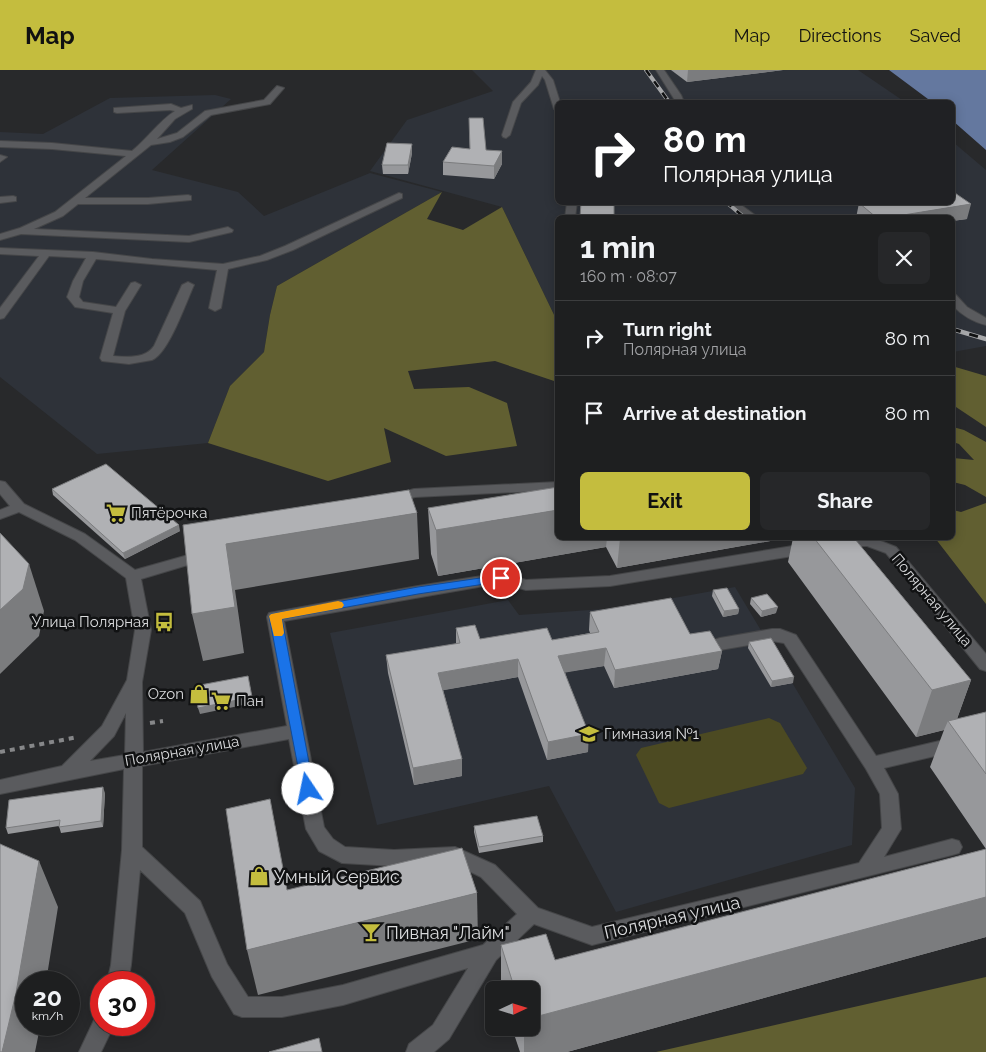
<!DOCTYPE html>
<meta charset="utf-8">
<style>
body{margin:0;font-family:Raleway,sans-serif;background:#262729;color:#f1f3f6;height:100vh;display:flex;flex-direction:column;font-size:19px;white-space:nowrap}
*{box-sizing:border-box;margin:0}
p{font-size:16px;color:#a1a2a5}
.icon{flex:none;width:28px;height:28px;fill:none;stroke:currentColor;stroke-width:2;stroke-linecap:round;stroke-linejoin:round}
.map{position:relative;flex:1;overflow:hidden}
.panel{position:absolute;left:555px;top:145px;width:400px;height:325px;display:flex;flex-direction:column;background:#1e1f20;border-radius:8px;box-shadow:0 2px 12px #0003,0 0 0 1px #3c3d3e}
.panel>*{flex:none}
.top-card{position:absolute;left:555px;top:30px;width:400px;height:105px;border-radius:8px;box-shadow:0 2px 12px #0003,0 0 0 1px #3c3d3e;background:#202124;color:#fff;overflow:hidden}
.needle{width:32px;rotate:86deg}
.buttons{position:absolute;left:485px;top:911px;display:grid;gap:10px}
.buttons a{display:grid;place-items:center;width:55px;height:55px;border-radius:8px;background:#1e1f20;box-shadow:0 2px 12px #0003,0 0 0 1px #3c3d3e;font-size:25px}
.speed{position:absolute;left:15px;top:901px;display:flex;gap:10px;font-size:25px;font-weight:700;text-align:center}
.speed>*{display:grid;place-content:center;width:65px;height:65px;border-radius:50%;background:#1e1f20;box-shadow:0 2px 12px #0003,0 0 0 1px #3c3d3e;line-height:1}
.speed small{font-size:12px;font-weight:400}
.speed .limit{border:8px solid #d22;background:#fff;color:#111}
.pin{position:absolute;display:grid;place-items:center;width:42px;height:42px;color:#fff;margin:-21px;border:2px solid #fff;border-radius:50%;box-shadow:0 1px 5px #0007}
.me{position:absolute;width:55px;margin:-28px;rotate:349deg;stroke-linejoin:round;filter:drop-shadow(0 0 4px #0008)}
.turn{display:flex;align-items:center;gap:18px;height:105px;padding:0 25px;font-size:22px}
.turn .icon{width:65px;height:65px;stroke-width:2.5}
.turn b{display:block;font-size:35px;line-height:42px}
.round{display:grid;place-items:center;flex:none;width:52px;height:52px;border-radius:8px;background:#262729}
.headline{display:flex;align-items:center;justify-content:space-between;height:85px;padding:0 25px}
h1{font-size:30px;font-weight:700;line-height:38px}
.primary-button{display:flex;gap:10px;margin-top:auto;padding:10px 25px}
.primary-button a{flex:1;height:58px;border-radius:8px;background:#c4bd3e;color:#111;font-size:20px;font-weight:700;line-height:58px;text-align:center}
.primary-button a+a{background:#262729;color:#f1f3f6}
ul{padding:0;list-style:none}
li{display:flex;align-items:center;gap:15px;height:75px;padding:0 25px;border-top:1px solid #3c3d3e}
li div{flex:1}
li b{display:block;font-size:19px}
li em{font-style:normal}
header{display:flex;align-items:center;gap:30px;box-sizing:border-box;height:70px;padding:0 25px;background:#c4bd3e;color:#111}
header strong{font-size:24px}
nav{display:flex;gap:28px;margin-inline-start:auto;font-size:18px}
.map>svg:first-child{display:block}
.built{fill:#2e3239}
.green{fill:#4c4a22}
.forest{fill:#615f31}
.water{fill:#64789f}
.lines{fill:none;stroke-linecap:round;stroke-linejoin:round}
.minor-casing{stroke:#454648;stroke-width:2}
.path{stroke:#868789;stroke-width:4;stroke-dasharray:5 5;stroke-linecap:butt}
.minor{fill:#5a5b5e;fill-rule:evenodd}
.rail-far1-casing{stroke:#a7a8aa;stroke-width:4}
.rail-casing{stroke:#a7a8aa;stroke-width:4.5}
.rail-far1{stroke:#111213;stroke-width:2.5;stroke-dasharray:7;stroke-linecap:butt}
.rail{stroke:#111213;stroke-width:3;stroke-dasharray:9;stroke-linecap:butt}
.wall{fill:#97989b}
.shaded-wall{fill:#7b7c7e}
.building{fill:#b0b1b4;stroke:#7b7c7e}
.route{fill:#1a73e8;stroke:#114b97}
.slow{fill:#f59e0b}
.labels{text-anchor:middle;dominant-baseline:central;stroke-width:5;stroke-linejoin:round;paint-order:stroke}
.poi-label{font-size:15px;fill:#d9dadc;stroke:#111213;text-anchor:start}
.street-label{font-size:15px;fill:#d9dadc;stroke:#111213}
.near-poi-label{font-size:18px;fill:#d9dadc;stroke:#111213;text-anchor:start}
.near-street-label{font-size:18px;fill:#d9dadc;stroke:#111213}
</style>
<header>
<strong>Map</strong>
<nav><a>Map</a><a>Directions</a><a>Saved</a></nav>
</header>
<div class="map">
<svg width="986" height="982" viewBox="0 0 986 982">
<rect width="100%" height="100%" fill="#28292b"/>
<g class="built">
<polygon points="472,0 858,0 905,32 558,32 558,132 952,132 953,72 986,100 986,276 953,282 952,148 558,148 557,251 502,137 370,101 407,50 493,21"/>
<polygon points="215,25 231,29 152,100 238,122 264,146 370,103 442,122 277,216 270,245 264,282 230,316 208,373 97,384 0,307 0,62 43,64 110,28"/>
<polygon points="735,517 855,718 852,775 616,842 549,716 377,755 330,563 508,530 519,545 618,538"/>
</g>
<polygon class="green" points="769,648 780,653 807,698 803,704 669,738 659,733 636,685 641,678"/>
<g class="forest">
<polygon points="442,122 427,149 463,160 502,137 557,251 557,312 495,291 408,301 414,319 469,317 507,333 517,376 446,386 384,358 391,392 328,411 208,373 230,316 264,282 270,245 277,216"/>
<polygon points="952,296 986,306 986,357 953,335"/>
<polygon points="953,357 964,360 986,372 986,427 965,415 953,412 953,388 974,390 959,374 953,372"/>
<polygon points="986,433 986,534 935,468 952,468 953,440 961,442"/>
<polygon points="986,907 986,982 656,982"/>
</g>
<polygon class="water" points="889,0 986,0 986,80 953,51 952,32 932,32"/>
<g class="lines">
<defs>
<g id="minor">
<polygon points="536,0 545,0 553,10 560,32 558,32 558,41 554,39 545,10 542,6 538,15 521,33 510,65 506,68 503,67 502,65 513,32 531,12"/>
<polygon points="656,0 664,0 681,25 684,32 676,32"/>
<path d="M277 16 284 18 270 34 211 45 183 67 170 72 151 75 85 128H148L188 125 191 126V130L148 134H78L63 146 34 159 189 166 228 157 233 160 232 162 189 172 21 164 0 170V164L20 158 55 142 126 86 52 79 0 77V71L52 73 132 81C147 69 159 51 175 41L170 40 117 43 114 42V38L171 34 181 38 192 35V39L175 49 157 69 177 63 205 41 264 30Z"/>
<polygon points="0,85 7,87 0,92"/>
<path d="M399 123 402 124V128L293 180 267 190 228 199 221 238 215 241 209 238 217 200 96 189 83 211 79 227 83 232 116 237 131 213 135 212 141 215 125 241 113 286C127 287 145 289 154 276L182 215 188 212 194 215C186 232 169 283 152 290L129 294 102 291 100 288 113 243 75 237 67 227 73 211 86 188 49 186 4 248 0 249V238L39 186 0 184V178L93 182 152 189 223 194 260 186 285 176Z"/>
<polygon points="13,126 16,127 16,131 0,133 0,127"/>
<polygon points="567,132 577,132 575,148 565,148"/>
<polygon points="725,132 737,132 759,148 747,148"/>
<path d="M952 224 956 225 967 237 986 248V255C973 252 962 245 952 235Z"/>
<path d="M0 411 5 412 24 434 85 464 135 500 206 480 211 482 213 485 211 488 141 509 151 560 142 612 143 682 287 656 267 547 269 543 418 516 501 503 526 510 610 506 811 473 816 475 818 478 816 481 811 483 610 516 526 520 501 513 284 551 324 757 333 769 345 777 394 780 455 777 495 795 538 838 592 857 859 793 882 758 880 724 866 699 784 573 772 571 720 580 714 578 712 574 714 570 720 568 772 559H780L796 565 876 686 986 660V674L884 698 898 724 901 759 884 787 952 769 959 771 962 777 959 783 952 785 592 875 534 854 496 890 449 969 434 982H406L409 974 433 955 468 898 343 935 282 947H242L234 944 212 907 185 843 140 800 131 895 128 912H107L111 895 122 780 124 699 0 724V710L62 696 102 656 127 610 135 560 126 508 75 470 19 442 0 449V440L10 436 0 424ZM126 643 125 685 90 691 114 666ZM289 669 306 759 319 781 342 793 394 796 453 793 481 807 517 844 483 875 343 915 282 927H248L227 894 200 831 142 777V696Z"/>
<polygon points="558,412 558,420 415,427 391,434 386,433 384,430 386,427 414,419"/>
<polygon points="838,468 873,468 896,477 986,584 986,601 980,599 886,483 867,476 833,476 831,473 833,470"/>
<polygon points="101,945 101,955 114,955 101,982 79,982 95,948"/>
</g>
</defs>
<use href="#minor" class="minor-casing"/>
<g class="path">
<polyline points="150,653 163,651"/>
<polyline points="0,682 78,667"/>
</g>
<use href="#minor" class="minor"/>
<defs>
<g id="rail-far1">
<polyline points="646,0 669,32"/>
<polyline points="726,132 745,148"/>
</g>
<polyline id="rail" points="952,259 986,269"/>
</defs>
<use href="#rail-far1" class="rail-far1-casing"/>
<use href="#rail" class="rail-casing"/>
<use href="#rail-far1" class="rail-far1"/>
<use href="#rail" class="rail"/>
</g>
<g class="wall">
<polygon points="671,0 783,0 687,12"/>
<polygon points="469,48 486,80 502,94 494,109 443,105 443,92 470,79"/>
<polygon points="412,74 412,83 408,104 383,104 382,95"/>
<polygon points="859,133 967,149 952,151 952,148 856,148"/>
<polygon points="52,419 180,461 125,489 53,425"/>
<polygon points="428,438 558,468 776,468 776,470 617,498 606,477 438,506 431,484"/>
<polygon points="793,468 854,468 971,610 957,649 986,642 986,867 567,982 520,982 512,958 531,958 531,920 501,920 501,875 555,890 986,779 930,697 944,660 916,667 788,492"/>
<polygon points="713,520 739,539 738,544 723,547 712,526"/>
<polygon points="751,528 776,543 761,547 750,534"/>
<polygon points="590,542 690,564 722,581 718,599 614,618 604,596 565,602 588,682 547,690 518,607 443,620 462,689 462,706 414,715 388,603 386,585 456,574 456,558 480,569 552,570 590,563 589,560"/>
<polygon points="749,572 793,613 771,617 748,578"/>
<polygon points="105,723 103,757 61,763 59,756 8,764 6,758"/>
<polygon points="474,756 543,766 543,772 479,783 474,762"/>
</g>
<g class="shaded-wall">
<polygon points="688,0 783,0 687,12"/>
<polygon points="412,74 412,83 408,104 408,95"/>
<polygon points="502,81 502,94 494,109 494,96"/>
<polygon points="971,134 967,149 952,151 952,148 885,148"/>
<polygon points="558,440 558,468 607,468 606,477 438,506 436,460"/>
<polygon points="417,443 419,489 235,520 244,583 203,591 192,544 226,474"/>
<polygon points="179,455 180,461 125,489 123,483"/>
<polygon points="620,468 776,468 776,470 617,498"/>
<polygon points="29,494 44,541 39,566 0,604 0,540"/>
<polygon points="778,537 776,543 761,547 762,541"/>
<polygon points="739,539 738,544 723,547 724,541"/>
<polygon points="606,578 604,596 557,604 558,586"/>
<polygon points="722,581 718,599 614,618 615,600"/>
<polygon points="518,589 518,607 439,621 438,603"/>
<polygon points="248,606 253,633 200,644 198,638"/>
<polygon points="794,607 793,613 771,617 772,611"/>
<polygon points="971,610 954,657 948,651 944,660 916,667 932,620"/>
<polygon points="589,664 588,682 547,690 548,672"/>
<polygon points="462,689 462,706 414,715 413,698"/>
<polygon points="103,717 105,723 103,757 101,751"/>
<polygon points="39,791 58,837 46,912 26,912 26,955 40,955 38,967 35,982 2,982"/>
<polygon points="477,823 478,869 258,925 247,880"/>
<polygon points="986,827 986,867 567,982 524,982 524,958 531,958 531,948"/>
</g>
<g class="building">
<polygon points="469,48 483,48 486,80 502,81 494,96 443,92 452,77 470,79"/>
<polygon points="387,73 412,74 408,95 382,95"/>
<polygon points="952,121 971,134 885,148 877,148 859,133 865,132 952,132"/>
<polygon points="581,132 614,132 614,148 580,148"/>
<polygon points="106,394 179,455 123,483 52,419"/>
<polygon points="558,417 558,440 436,460 428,438"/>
<polygon points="409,420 417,443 226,474 235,537 192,544 183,455"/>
<polygon points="0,463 29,494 23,519 0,540"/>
<polygon points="814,468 854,468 971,610 932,620"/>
<polygon points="727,518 739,539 724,541 713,520"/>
<polygon points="767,524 778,537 762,541 751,528"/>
<polygon points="671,528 690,564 710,561 722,581 615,600 606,578 558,586 589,664 548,672 518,589 438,603 462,689 413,698 386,585 460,573 456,558 475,555 480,569 547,558 552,570 599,562 590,542"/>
<polygon points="771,568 794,607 772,611 749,572"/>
<polygon points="248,606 252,627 198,638 195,616"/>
<polygon points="986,642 986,704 948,651"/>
<polygon points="103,717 101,751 59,757 60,750 6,758 9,730"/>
<polygon points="270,729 287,820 462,778 477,823 247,880 226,739"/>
<polygon points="537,746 543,766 479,777 474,756"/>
<polygon points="0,774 39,791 16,923 2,982 0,982"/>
<polygon points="986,779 986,827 531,948 531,920 515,920 501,875 546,864 555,890"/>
<polygon points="319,968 322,982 269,982"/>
</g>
<polygon class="route" points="501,505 505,506 507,508 505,511 418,524 282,549 314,719 312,723 308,725 303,723 269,546 271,544 418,517"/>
<polygon class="slow" points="338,531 342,532 344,535 342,538 282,549 284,563 282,566 274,566 269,546 271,544"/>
<defs>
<symbol id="supermarket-bare" viewBox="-9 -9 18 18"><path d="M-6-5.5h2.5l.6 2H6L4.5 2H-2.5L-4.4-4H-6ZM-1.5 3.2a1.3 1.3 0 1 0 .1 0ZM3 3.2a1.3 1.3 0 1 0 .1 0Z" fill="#c4bd3e" stroke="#111213" stroke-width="2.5" paint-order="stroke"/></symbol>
<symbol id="bus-bare" viewBox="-9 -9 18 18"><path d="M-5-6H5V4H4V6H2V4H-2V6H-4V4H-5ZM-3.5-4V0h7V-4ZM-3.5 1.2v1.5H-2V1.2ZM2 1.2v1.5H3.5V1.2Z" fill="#c4bd3e" stroke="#111213" stroke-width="2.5" paint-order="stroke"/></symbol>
<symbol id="shop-bare" viewBox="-9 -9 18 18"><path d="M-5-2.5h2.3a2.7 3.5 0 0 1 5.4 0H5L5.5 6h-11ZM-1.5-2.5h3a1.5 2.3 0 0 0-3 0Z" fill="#c4bd3e" stroke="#111213" stroke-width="2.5" paint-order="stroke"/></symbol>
<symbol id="school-bare" viewBox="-9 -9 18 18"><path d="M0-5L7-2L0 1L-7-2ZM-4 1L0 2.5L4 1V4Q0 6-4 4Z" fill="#c4bd3e" stroke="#111213" stroke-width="2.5" paint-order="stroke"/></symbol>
<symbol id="bar-bare" viewBox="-9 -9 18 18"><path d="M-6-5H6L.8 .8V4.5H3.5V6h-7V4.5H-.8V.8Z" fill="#c4bd3e" stroke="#111213" stroke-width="2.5" paint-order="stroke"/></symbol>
</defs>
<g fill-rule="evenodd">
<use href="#supermarket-bare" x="102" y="429" width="28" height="28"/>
<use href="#bus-bare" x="150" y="538" width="28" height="28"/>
<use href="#shop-bare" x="185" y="610" width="28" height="28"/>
<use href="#supermarket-bare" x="207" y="617" width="28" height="28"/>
<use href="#school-bare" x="575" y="650" width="28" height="28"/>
<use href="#shop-bare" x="245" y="792" width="28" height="28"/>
<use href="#bar-bare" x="357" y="848" width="28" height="28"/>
</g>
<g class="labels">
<g class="poi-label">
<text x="131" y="443">Пятёрочка</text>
<text x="149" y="552" text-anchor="end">Улица Полярная</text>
<text x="184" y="624" text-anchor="end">Ozon</text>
<text x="236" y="631">Пан</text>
<text x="604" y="664">Гимназия №1</text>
</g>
<g class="street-label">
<text transform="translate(932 530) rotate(50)">Полярная улица</text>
<text transform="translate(182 681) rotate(-10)">Полярная улица</text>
</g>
<g class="near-poi-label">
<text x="274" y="806">Умный Сервис</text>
<text x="386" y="862">Пивная "Лайм"</text>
</g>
<g class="near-street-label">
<text transform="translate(672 847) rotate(-13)">Полярная улица</text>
</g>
</g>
</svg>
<div class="buttons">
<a><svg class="needle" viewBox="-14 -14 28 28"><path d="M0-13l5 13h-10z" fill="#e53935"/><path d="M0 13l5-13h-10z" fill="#a1a2a5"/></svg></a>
</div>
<div class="speed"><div>20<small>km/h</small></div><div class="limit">30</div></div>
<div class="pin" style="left:501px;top:508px;background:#d93025"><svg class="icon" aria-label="arrive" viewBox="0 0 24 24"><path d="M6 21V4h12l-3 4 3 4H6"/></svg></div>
<svg class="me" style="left:308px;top:719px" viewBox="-20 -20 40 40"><circle r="19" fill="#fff"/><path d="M0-13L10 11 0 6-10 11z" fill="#1a73e8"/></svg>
<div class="top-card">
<div class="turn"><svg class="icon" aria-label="right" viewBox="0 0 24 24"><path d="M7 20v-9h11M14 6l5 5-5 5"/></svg><div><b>80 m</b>Полярная улица</div></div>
</div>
<section class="panel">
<div class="headline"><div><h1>1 min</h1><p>160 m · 08:07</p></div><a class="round"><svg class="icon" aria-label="close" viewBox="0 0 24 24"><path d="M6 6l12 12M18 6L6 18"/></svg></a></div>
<ul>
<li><svg class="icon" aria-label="right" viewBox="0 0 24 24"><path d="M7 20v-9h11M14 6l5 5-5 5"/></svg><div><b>Turn right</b><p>Полярная улица</p></div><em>80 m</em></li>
<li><svg class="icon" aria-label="arrive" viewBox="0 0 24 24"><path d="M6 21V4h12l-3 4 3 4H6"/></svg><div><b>Arrive at destination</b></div><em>80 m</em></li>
</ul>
<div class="primary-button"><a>Exit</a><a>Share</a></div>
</section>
</div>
